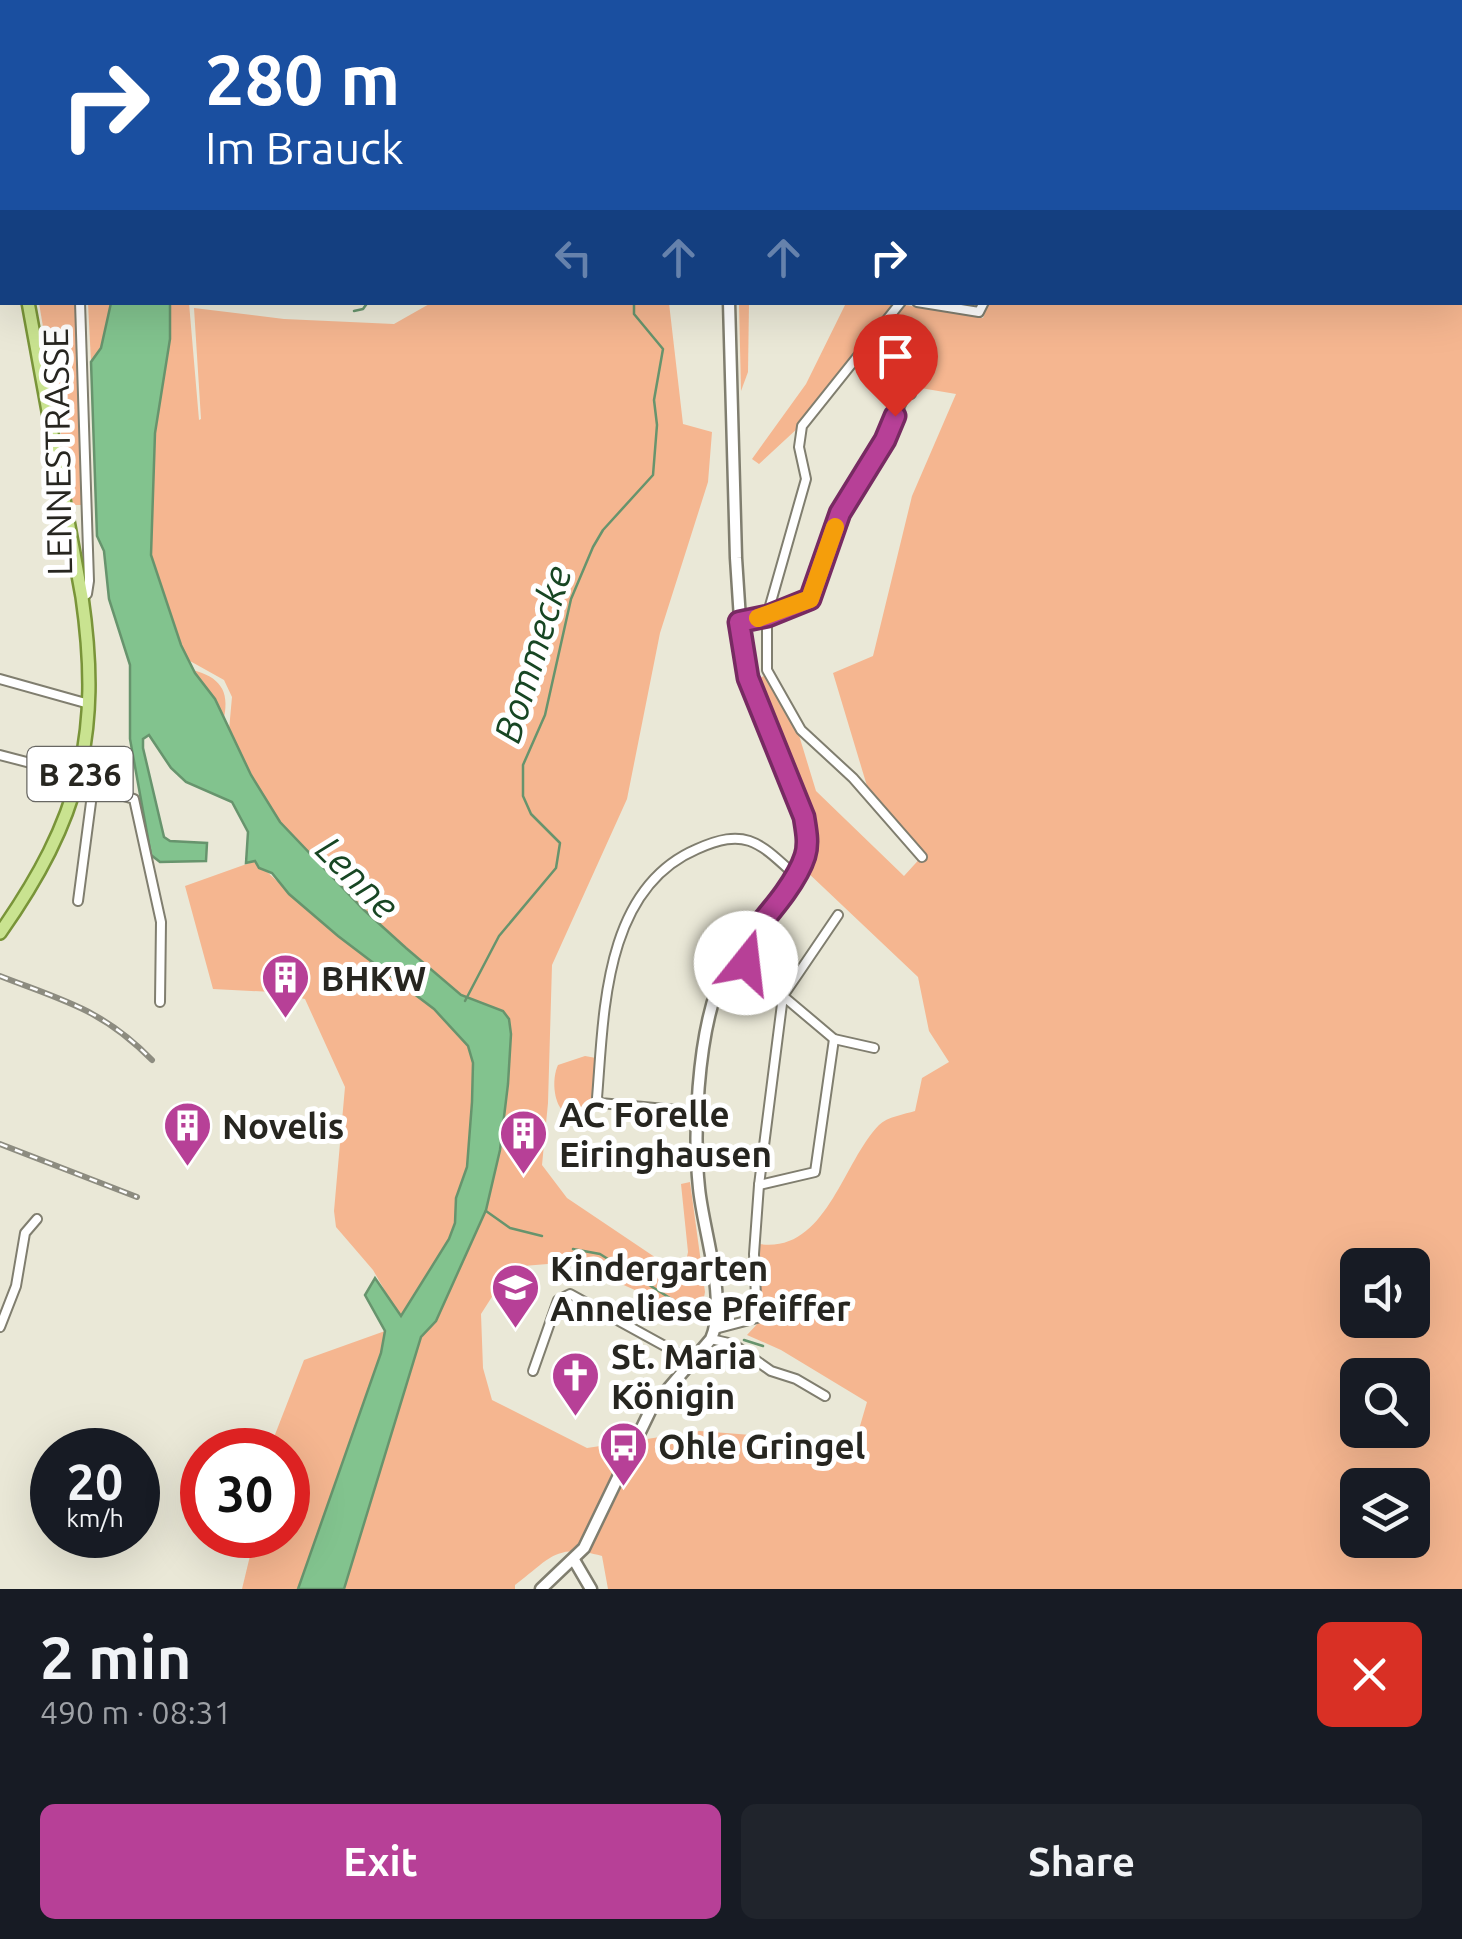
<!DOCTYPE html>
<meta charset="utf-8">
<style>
body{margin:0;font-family:Ubuntu,sans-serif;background:#20242c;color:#f1f3f6;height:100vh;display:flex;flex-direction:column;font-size:38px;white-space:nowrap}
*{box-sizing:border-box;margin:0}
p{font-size:32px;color:#9ea1a6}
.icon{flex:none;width:55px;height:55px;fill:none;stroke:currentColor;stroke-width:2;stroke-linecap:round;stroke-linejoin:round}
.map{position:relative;height:1589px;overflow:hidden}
.details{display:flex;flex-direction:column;background:#171b24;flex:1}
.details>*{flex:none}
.banner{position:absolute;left:0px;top:0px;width:1462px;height:305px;box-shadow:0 10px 40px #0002;background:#1a4fa0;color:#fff;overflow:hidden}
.controls{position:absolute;left:1340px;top:1248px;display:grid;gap:20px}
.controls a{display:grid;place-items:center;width:90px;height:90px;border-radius:15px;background:#171b24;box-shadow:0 10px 40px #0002;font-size:50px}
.speed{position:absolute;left:30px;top:1428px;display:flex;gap:20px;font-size:50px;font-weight:700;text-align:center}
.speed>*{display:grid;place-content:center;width:130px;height:130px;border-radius:50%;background:#171b24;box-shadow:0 10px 40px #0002;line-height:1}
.speed small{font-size:25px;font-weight:400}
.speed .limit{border:15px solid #d22;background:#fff;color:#111}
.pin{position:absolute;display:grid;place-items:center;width:85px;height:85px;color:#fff;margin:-102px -42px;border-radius:50% 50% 50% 0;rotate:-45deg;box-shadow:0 0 10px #0007}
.pin .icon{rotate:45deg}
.me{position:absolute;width:110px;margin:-55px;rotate:16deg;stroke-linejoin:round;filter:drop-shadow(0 0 8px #0008)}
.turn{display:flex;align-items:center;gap:35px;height:210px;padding:0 40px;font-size:45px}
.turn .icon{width:130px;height:130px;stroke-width:2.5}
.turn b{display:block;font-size:70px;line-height:85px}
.lanes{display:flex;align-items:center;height:95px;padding:0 40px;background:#0003;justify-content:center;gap:50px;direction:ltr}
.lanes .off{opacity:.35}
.round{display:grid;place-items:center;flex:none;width:105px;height:105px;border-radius:15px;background:#20242c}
.headline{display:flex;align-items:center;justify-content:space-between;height:170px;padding:0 40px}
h1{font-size:60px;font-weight:700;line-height:75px}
.cta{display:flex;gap:20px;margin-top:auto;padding:20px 40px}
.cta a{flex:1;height:115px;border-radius:15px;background:#b74097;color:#fff;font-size:40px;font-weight:700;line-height:115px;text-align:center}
.cta a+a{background:#20242c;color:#f1f3f6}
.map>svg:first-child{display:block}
.green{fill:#f5b690;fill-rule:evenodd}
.water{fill:#82c38e;stroke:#67946d;stroke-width:2.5}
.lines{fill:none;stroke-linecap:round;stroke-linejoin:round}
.stream{stroke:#67946d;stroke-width:2.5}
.street-casing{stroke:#807e6f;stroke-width:12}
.secondary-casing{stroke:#807e6f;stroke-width:15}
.primary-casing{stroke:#799439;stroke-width:16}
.street{stroke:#fff;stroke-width:8}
.secondary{stroke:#fff;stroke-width:10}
.primary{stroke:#c9e390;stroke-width:11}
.rail-casing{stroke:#8d8c80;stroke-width:6}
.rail{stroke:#fff;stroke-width:2.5;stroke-dasharray:8;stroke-linecap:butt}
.route-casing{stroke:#772a62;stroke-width:25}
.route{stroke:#b74097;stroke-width:18}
.slow{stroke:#f59e0b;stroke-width:18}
.labels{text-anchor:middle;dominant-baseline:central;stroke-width:10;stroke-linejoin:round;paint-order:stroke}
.shield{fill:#fff;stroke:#686763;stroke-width:2.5}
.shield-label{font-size:32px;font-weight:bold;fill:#272620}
.street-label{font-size:35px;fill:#272620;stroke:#fff}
.poi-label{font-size:35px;font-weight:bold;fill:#272620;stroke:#fff;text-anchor:start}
.water-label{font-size:38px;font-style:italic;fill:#174623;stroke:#fff}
</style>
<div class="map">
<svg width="1462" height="1589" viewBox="0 0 1462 1589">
<rect width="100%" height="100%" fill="#eae8d7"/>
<g class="green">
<polygon points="420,0 701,0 702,2 423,2"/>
<path d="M1102 0H1462V1589H608L602 1556C555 1543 551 1558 515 1585V1589H344L421 1336C440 1318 440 1305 452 1283 496 1205 505 1122 511 1034L489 1005 461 995 364 910 280 822 251 775 229 730 232 697 224 680 190 661 181 645 151 556 155 433 170 339V303H189L199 420 201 419 194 308 284 319 394 324 431 303H669L683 424 712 432 708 482 660 633 627 799 552 965 548 1103 542 1165 567 1198 683 1276 688 1252 681 1184 690 1182 705 1292 700 1319 572 1262 511 1267 481 1314 483 1368 492 1400 587 1448 700 1431 855 1443 867 1402 781 1350 747 1335 760 1321 759 1244C826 1254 842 1163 879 1125 887 1117 905 1114 915 1111L922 1078 949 1062 929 1031 918 977 805 870 811 840 753 681 766 675 798 732 816 791 904 876 924 854 867 786 833 673 873 656 912 496 956 394 897 384 857 366 905 305 983 318 989 302H1460V2ZM1358 1265H1412V1320H1358ZM1358 1375H1412V1430H1358ZM1358 1485H1412V1540H1358Z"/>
<polygon points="39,303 78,303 83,505 73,505"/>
<polygon points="88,303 111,303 101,348 91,362"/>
<polygon points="739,303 749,303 748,372 741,391"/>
<polygon points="846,303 897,303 799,427 759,464 752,459 806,384"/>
<path d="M193 670C219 677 230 690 224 718L215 699Z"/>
<polygon points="255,861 338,936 434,1009 468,1045 473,1063 472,1102 467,1167 456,1198 455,1223 449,1239 400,1317 373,1270 336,1227 334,1211 345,1087 305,999 273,992 213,989 185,886"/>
<path d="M585 1056 596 1058 591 1108 585 1112 563 1111C553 1101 552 1078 558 1065Z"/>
<polygon points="385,1331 381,1353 298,1589 242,1589 255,1535 288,1535 288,1450 269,1450 304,1360"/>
</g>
<polygon class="water" points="111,303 170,303 170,339 155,433 151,555 181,645 195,673 215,699 251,775 280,822 364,910 406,948 461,995 503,1011 509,1019 511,1034 508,1084 500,1150 486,1210 436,1321 421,1337 344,1589 298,1589 381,1353 385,1331 365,1295 375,1278 401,1316 449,1239 455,1223 456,1198 467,1167 472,1102 473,1063 468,1046 434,1009 338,936 289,894 272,873 259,868 255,861 246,863 248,832 232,802 186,782 171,768 149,735 143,739 143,748 164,837 170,841 207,843 206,861 160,862 151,855 130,739 130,665 109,599 104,551 97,536 91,362 101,348"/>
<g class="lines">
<g class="stream">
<polyline points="687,0 688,2"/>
<polyline points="1086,2 1087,0"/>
<polyline points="1460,258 1462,257"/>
<polyline points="354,311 363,309 368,302"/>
<polyline points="465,1001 499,936 556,868 560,843 531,814 523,796 523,765 545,715 571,599 593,547 603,530 653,475 657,425 654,400 663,349 634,314 634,302"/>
<polyline points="486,1211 510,1228 542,1236"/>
<polyline points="573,1249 600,1254 700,1317"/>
<polyline points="744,1340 763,1346"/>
</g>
<defs>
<g id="street">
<polyline points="992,0 993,2"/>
<polyline points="1072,0 1073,2"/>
<polyline points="80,302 89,581 87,594 82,597"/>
<polyline points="901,302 802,426 799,447 806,479 767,616 767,670 801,730 853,778 922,857"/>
<polyline points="917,302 979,312 984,302"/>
<polyline points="739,622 767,616 809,599 840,513 885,440 906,393 911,394"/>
<polyline points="0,679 89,704"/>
<polyline points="0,755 80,776 93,787 134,799 161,922 160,1002"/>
<polyline points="78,901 93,787"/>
<polyline points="735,954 780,988 783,996 834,1039 874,1048"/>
<path d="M698 1112 600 1103 597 1098C604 1014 603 889 697 849 746 827 759 842 796 876"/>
<polyline points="759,1185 815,1172 834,1039"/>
<polyline points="0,1327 16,1286 25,1233 37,1219"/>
<polyline points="715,1329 757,1318 754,1254 759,1185 783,996 838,915"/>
<polyline points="711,1339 733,1344 771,1371 796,1379 825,1396"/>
<polyline points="533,1371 558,1300 570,1294 692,1361"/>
</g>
<g id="secondary">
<polyline points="707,0 708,2"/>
<polyline points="574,1560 591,1589"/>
<path d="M541 1589 584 1548 651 1409 711 1339C728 1300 703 1231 699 1188 693 1132 698 1042 717 989 735 941 794 898 806 855 809 842 806 829 804 817L748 678 742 650 736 558 729 302"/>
</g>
<g id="primary">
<polyline points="0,220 2,227"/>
<path d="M0 933C80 819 102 735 82 597L28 302"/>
</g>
</defs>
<use href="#street" class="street-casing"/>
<use href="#secondary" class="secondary-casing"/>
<use href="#primary" class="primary-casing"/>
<use href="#street" class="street"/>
<use href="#secondary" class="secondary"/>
<use href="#primary" class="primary"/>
<defs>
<g id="rail">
<polyline points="43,2 43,0"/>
<polyline points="0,252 2,240"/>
<polyline points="0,289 1,285"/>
<path d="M0 976C64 1001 102 1009 152 1060"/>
<polyline points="0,1144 137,1197"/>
</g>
</defs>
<use href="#rail" class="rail-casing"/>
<use href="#rail" class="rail"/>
</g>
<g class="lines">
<defs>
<path id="route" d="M746 963 736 954C756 927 795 888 805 856 809 843 806 830 804 817L748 678 739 622 768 616 810 599 840 513 885 440 895 416"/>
</defs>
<use href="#route" class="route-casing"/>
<use href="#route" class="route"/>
<polyline class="slow" points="758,618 810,599 835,527"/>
</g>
<defs>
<symbol id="building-pin" viewBox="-11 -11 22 30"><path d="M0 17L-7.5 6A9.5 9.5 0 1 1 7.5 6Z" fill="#b74097" stroke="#fff"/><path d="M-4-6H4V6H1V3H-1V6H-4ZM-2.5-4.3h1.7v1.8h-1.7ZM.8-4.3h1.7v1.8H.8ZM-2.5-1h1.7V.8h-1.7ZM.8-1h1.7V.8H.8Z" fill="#fff"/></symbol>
<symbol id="school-pin" viewBox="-11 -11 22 30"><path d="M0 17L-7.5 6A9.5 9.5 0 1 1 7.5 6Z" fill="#b74097" stroke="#fff"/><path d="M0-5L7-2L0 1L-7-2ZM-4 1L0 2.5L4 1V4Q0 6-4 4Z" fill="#fff"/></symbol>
<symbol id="church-pin" viewBox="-11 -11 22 30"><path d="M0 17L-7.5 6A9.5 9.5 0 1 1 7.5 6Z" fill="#b74097" stroke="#fff"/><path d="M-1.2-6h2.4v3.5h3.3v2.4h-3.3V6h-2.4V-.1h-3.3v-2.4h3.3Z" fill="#fff"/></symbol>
<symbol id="bus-pin" viewBox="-11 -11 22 30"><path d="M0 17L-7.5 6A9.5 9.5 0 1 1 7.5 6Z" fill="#b74097" stroke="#fff"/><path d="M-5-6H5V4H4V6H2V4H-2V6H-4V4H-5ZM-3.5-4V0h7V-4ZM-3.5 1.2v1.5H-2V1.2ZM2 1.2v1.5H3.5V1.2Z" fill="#fff"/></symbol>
</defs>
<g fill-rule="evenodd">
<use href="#building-pin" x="258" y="950" width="55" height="75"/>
<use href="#building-pin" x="160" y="1098" width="55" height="75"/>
<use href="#building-pin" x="496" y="1106" width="55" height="75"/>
<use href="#school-pin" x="488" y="1260" width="55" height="75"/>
<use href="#church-pin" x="548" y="1348" width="55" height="75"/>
<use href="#bus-pin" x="596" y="1418" width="55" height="75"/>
</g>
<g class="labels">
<rect class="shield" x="27.5" y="747" width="105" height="54" rx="8"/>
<g class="shield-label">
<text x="80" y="774">B 236</text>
</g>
<g class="street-label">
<text transform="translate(57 452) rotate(-91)">LENNESTRASSE</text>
</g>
<g class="poi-label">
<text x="321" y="978">BHKW</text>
<text x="559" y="1114">AC Forelle<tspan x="559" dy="40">Eiringhausen</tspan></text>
<text x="222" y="1126">Novelis</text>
<text x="550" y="1268">Kindergarten<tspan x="550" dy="40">Anneliese Pfeiffer</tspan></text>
<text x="611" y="1356">St. Maria<tspan x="611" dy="40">Königin</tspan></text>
<text x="658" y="1446">Ohle Gringel</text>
</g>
<g class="water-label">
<text transform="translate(532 654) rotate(-73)">Bommecke</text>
<text transform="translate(358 877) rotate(45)">Lenne</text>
</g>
</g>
</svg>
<div class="controls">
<a><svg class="icon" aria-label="sound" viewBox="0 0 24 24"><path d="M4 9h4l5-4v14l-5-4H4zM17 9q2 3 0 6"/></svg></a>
<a><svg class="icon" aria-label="search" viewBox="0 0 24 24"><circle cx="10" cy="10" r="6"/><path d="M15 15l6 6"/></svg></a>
<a><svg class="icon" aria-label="layers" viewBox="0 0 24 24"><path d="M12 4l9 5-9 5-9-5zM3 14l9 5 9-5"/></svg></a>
</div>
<div class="speed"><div>20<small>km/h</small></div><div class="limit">30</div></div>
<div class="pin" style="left:895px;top:416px;background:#d93025"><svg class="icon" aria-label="arrive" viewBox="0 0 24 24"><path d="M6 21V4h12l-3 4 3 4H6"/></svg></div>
<svg class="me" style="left:746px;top:963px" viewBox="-20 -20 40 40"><circle r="19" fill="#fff"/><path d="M0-13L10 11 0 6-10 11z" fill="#b74097"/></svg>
<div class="banner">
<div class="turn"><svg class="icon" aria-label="right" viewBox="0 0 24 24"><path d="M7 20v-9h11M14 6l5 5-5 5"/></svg><div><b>280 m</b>Im Brauck</div></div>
<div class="lanes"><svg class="icon off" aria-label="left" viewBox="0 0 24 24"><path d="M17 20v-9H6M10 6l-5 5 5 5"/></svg><svg class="icon off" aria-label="ahead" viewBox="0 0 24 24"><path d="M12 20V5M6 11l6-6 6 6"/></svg><svg class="icon off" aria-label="ahead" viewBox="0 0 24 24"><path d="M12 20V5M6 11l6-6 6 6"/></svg><svg class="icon" aria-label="right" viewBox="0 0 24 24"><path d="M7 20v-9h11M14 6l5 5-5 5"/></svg></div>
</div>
</div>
<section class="details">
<div class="headline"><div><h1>2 min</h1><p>490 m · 08:31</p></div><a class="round" style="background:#d93025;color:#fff"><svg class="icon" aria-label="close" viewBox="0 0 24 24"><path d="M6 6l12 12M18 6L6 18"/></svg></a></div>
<div class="cta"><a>Exit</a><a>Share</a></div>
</section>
